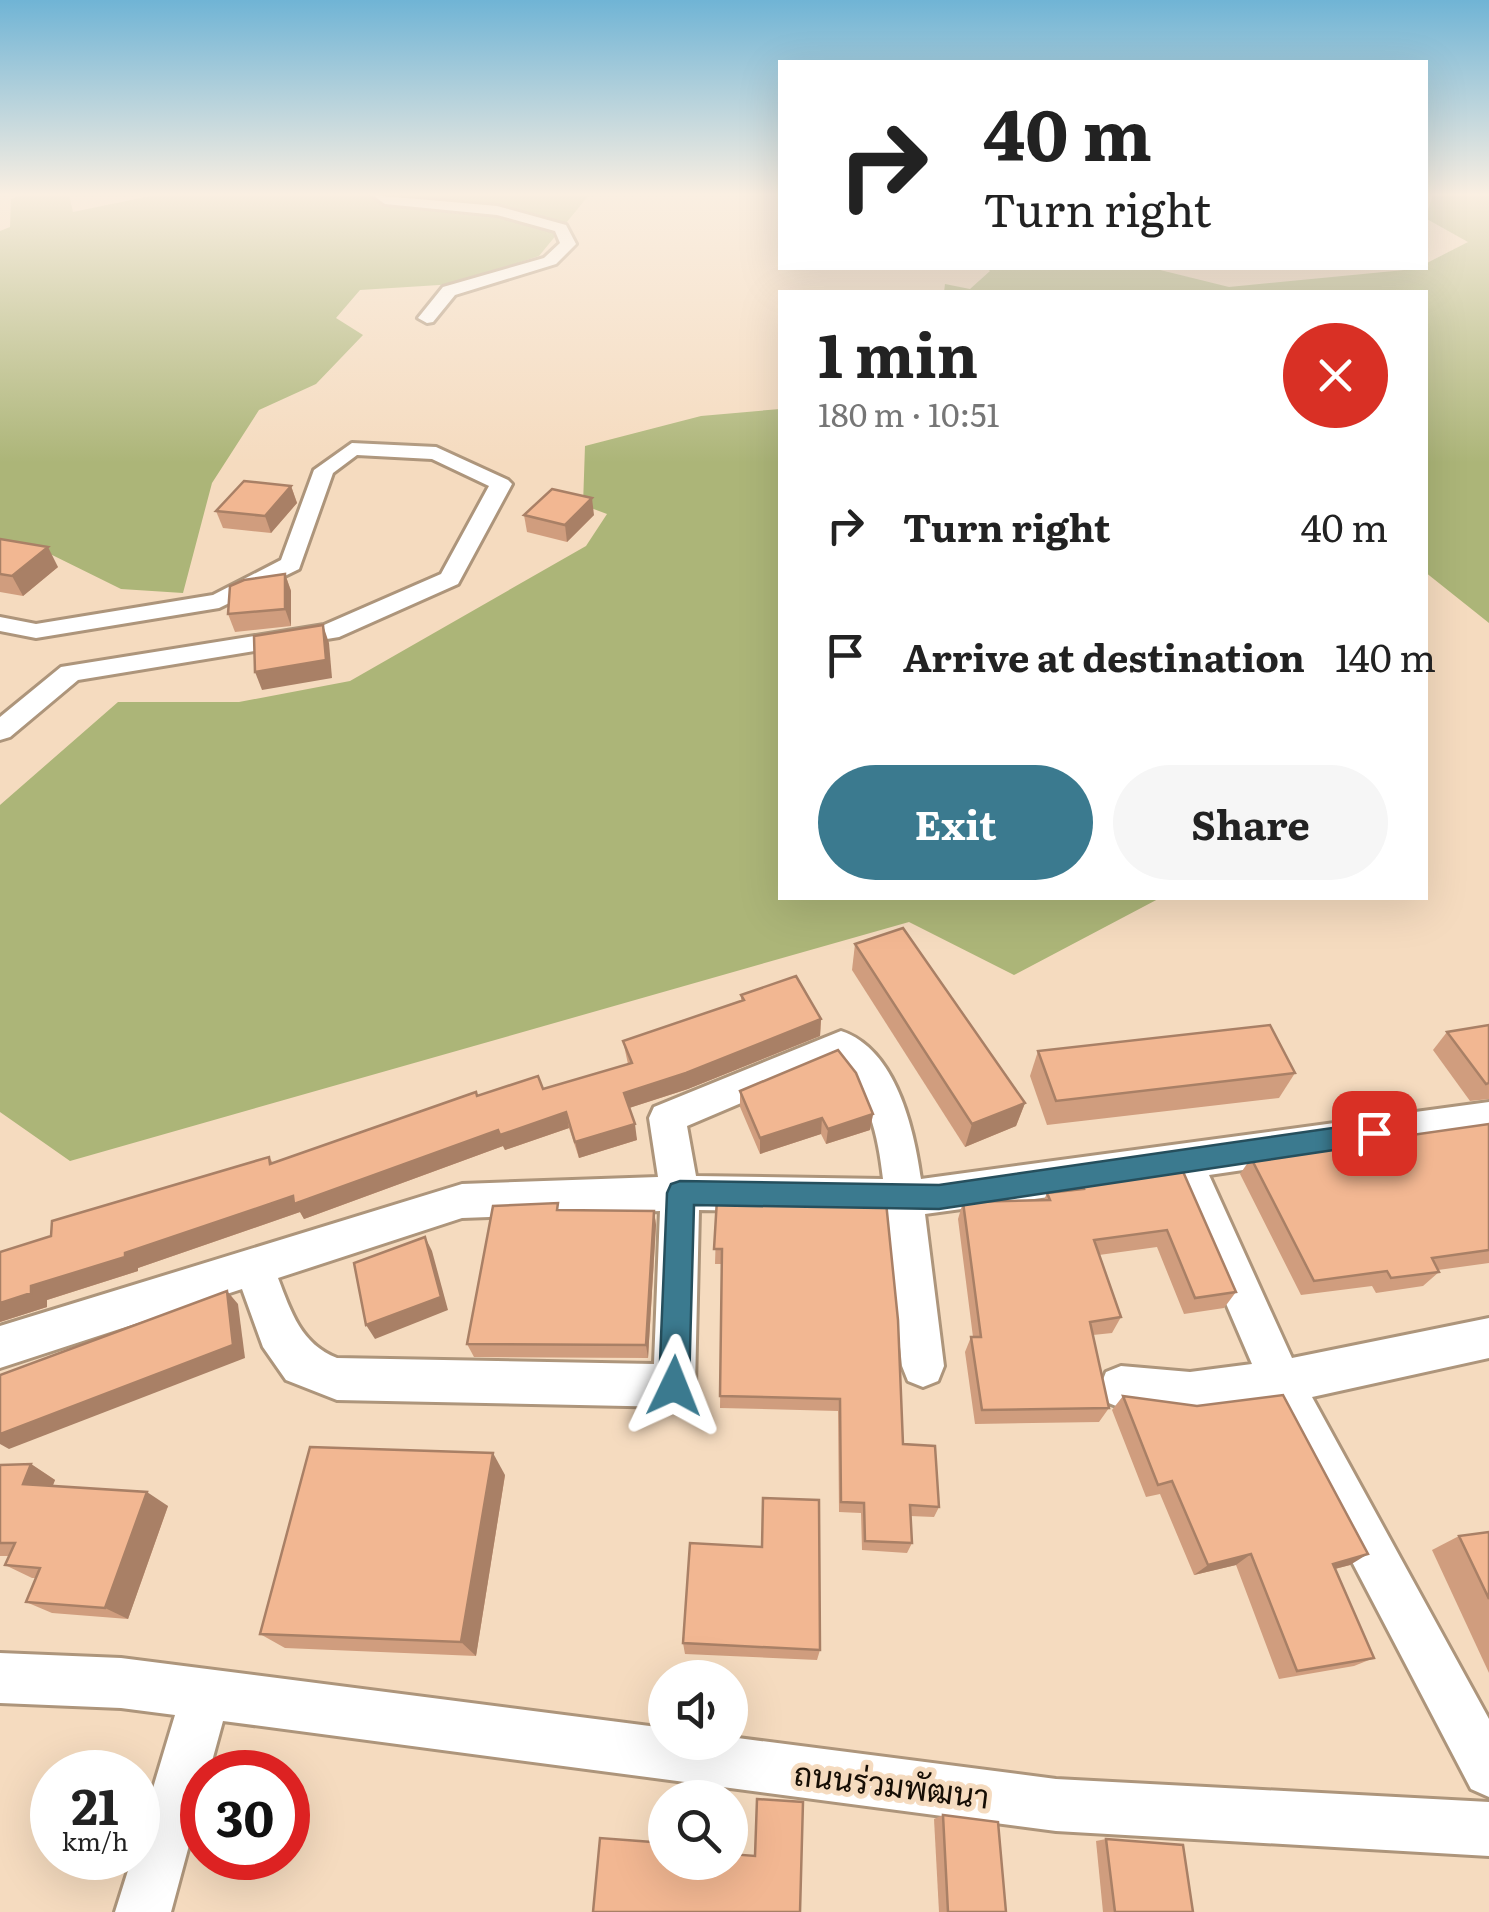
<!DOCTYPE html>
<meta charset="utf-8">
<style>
body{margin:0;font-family:Literata,Sarabun,serif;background:#f6f6f6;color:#222;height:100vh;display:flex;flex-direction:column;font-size:38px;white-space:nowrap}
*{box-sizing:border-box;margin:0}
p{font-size:32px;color:#767676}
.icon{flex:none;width:55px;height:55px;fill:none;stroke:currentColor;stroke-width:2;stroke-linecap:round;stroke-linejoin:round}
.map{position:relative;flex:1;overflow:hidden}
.side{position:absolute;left:778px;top:290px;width:650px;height:610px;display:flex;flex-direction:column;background:#fff;border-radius:0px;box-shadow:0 10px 40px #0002}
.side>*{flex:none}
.guide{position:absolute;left:778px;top:60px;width:650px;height:210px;border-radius:0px;box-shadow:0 10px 40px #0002;background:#fff;color:#222;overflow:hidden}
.tools{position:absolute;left:648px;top:1660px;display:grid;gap:20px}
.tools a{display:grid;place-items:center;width:100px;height:100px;border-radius:50%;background:#fff;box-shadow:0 10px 40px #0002;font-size:50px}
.speed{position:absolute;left:30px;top:1750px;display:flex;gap:20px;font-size:50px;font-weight:700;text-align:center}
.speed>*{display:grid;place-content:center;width:130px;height:130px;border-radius:50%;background:#fff;box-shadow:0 10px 40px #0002;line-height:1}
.speed small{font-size:25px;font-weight:400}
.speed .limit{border:15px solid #d22;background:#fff;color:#111}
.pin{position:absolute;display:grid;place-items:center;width:85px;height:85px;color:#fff;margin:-42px;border-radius:20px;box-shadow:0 5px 15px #0006}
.me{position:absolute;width:110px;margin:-55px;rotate:2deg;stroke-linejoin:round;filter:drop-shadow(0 0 8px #0008)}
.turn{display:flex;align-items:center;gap:35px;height:210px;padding:0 40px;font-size:45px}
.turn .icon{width:130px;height:130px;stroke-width:2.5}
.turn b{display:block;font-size:70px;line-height:85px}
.round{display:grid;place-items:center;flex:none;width:105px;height:105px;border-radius:52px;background:#f6f6f6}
.head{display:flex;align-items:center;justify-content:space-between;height:170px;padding:0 40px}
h1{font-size:60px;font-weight:700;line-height:75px}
.button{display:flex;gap:20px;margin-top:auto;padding:20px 40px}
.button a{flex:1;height:115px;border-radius:60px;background:#3b7a8f;color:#fff;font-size:40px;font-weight:700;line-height:115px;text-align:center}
.button a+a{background:#f6f6f6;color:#222}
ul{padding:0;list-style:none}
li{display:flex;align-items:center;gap:30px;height:130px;padding:0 40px}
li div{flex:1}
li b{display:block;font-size:38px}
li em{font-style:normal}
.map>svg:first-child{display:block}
.green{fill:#acb578}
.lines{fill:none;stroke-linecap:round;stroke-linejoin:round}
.minor-casing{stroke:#ad957b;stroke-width:6}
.minor{fill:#fff;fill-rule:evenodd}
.wall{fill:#d09d7e}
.shaded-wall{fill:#a98066}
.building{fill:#f2b792;stroke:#a98066;stroke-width:2.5}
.route{fill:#3b7a8f;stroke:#264f5d;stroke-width:2.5}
.labels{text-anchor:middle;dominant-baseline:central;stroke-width:10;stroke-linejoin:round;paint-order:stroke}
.near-street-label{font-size:32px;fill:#150d04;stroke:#f5dbbf}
</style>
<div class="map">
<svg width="1489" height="1912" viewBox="0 0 1489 1912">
<rect width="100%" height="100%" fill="#f5dbbf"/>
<g class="green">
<polygon points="22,195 69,195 73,212 155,195 589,195 539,256 455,284 360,290 336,318 363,335 316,384 259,410 212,483 183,593 121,589 42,550 0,546 0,231 10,227 11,199"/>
<polygon points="1433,195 1489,195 1489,623 1425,572 1425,292 944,292 945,284 970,289 990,271 986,268 1152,268 1229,287 1425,268 1425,264 1468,242 1425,218"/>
<polygon points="780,409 780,898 1160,898 1014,975 909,922 70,1161 0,1112 0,805 118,702 239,702 350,681 586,546 607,514 583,505 585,446 701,416"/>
</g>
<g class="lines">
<defs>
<g id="minor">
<polygon points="372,195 497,206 566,225 576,244 556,264 455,295 433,322 427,323 418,318 443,287 544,258 560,243 555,231 497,215 385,204"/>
<polygon points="352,443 436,447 508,480 512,484 458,584 339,637 78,680 10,737 0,740 0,717 61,667 324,625 441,574 489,486 432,459 357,455 333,473 299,569 219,608 36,638 0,631 0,617 36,624 213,595 281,560 314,470"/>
<path d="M841 1031C896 1049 914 1129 921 1179L1489 1102V1134L1209 1175 1292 1358 1489 1318V1358L1312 1397 1489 1719V1797L1471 1789 1270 1405C1216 1412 1157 1424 1106 1402L1100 1387 1106 1372 1121 1366 1190 1372 1252 1364 1173 1180 925 1214 944 1366 938 1381 923 1387 908 1381 902 1366 886 1213 699 1210 695 1386 689 1401 674 1407 337 1400 286 1380 263 1347 242 1289 0 1368V1326L462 1184 658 1177 649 1118 654 1107ZM837 1062C869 1094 878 1135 883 1179L696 1176 687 1126ZM660 1211 654 1364 337 1358C301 1344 291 1312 278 1278L462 1218Z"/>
<polygon points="0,1653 121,1658 665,1728 665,1742 730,1742 730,1737 1056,1779 1489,1802 1489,1856 1056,1831 223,1721 209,1772 202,1772 202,1797 171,1912 115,1912 132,1858 138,1858 138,1838 175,1715 121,1708 0,1703"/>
</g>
</defs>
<use href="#minor" class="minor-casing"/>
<use href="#minor" class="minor"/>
</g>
<g class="wall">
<polygon points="291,486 297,503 271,533 223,528 216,511"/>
<polygon points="524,515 594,515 567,542 527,532"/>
<polygon points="0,539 58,567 23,596 0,592"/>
<polygon points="285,574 291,591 291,626 235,632 228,614"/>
<polygon points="855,944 1025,1103 1016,1126 965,1147 852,970"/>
<polygon points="741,995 821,1019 820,1036 688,1089 629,1108 637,1140 579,1158 569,1128 505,1150 503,1146 304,1219 300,1212 138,1268 138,1271 47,1300 47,1307 0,1322 0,1252 51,1236 269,1157 273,1163 477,1096 543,1089 628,1064 623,1041 741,1001"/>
<polygon points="1489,1025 1489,1099 1470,1101 1433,1050 1447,1032"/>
<polygon points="1038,1051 1295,1073 1279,1098 1047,1125 1030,1076"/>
<polygon points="740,1091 873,1114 870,1130 826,1144 821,1134 760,1154 740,1107"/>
<polygon points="1489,1124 1489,1263 1438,1270 1439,1272 1423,1286 1376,1293 1372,1286 1301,1295 1240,1174 1251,1158"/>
<polygon points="1181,1167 1236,1292 1224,1308 1184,1314 1157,1247 1099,1255 1121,1317 1112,1333 1093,1335 1109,1408 1099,1422 975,1424 965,1352 971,1337 973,1337 958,1219 963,1202 1044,1200 1047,1193 1076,1190 1081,1180"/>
<polygon points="717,1199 903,1444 939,1507 934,1517 910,1516 912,1543 907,1553 862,1550 861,1513 839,1512 838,1411 720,1408 722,1264 715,1264"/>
<polygon points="560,1210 654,1211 656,1225 648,1358 474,1357 467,1344"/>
<polygon points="1123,1396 1350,1565 1335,1569 1374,1658 1354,1666 1279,1679 1236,1565 1194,1575 1160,1494 1146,1497 1112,1410"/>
<polygon points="31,1464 55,1480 52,1486 168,1506 128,1619 52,1613 26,1602 36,1578 32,1578 5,1565 9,1556 0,1556 0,1465"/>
<polygon points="505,1475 476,1656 285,1648 260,1634"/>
<polygon points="1489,1532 1489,1673 1432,1550 1459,1536"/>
<polygon points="683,1643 820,1650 817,1660 685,1654"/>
<polygon points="943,1815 1006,1912 939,1912 934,1819"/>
<polygon points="1106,1839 1193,1912 1103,1912 1096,1841"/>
</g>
<g class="shaded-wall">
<polygon points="291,486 297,503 271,533 265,516"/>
<polygon points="592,498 594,515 567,542 565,525"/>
<polygon points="48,547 58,567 23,596 12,576"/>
<polygon points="285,574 291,591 291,626 285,609"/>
<polygon points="323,625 329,643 332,678 262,690 255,672"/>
<polygon points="821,1019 820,1036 688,1089 626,1109 624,1093"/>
<polygon points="1025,1103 1016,1126 965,1147 972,1124"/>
<polygon points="566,1112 569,1128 505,1150 503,1146 304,1219 300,1212 138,1268 138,1271 47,1300 47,1307 0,1322 0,1303 31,1286 293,1196 498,1130"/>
<polygon points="873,1114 870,1130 826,1144 828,1129"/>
<polygon points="822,1118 821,1134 760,1154 760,1138"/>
<polygon points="635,1124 637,1140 579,1158 575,1142"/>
<polygon points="654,1211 656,1225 648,1358 646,1345"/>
<polygon points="425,1237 432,1251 448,1310 375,1339 366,1325"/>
<polygon points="227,1291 238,1304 245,1358 9,1449 0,1444 0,1434"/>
<polygon points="493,1453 505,1475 476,1656 461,1642"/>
<polygon points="31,1464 55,1480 48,1499 23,1484"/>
<polygon points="147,1492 168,1506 128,1619 105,1608"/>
<polygon points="1251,1554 1236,1565 1194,1575 1208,1565"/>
<polygon points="1368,1554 1350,1565 1315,1574 1333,1564"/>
</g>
<g class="building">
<polygon points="244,481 291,486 265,516 216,511"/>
<polygon points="552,489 592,498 565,525 524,515"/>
<polygon points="0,539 48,547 12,576 0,574"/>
<polygon points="285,574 285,609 228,614 230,586 244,580"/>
<polygon points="323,625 326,660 255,672 254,636"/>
<polygon points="903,928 1025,1103 972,1124 855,944"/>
<polygon points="796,976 821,1019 686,1073 624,1093 635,1124 575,1142 566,1112 500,1135 498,1130 294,1204 293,1196 125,1253 125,1257 31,1286 31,1293 0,1303 0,1252 51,1236 52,1221 269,1157 270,1164 476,1092 477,1096 538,1076 543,1089 632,1063 623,1041 744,1000 741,995"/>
<polygon points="1270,1025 1295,1073 1056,1101 1038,1051"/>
<polygon points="1489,1025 1489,1083 1486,1084 1447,1032"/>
<polygon points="838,1050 856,1073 873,1114 828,1129 822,1118 760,1138 740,1091"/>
<polygon points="1489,1124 1489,1250 1432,1258 1439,1272 1391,1278 1387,1271 1314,1281 1251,1158"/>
<polygon points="1181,1167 1236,1292 1195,1298 1167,1230 1094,1240 1121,1317 1090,1322 1109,1408 982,1410 971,1337 981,1337 963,1202 1050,1200 1047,1193 1084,1189 1081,1180"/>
<polygon points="717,1199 886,1202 898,1320 903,1444 935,1446 939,1507 910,1505 912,1543 865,1541 864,1503 841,1502 840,1399 720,1396 722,1249 714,1249"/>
<polygon points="558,1203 557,1210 654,1211 646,1345 467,1344 493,1206"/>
<polygon points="425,1237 441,1297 366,1325 354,1263"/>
<polygon points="227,1291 233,1345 0,1434 0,1375"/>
<polygon points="1283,1395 1368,1554 1333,1564 1374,1658 1297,1671 1251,1554 1208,1565 1172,1481 1158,1485 1123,1396 1197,1406"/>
<polygon points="310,1447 493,1453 461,1642 260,1634"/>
<polygon points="31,1464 23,1484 147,1492 105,1608 26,1602 40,1568 5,1565 15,1543 0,1543 0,1465"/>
<polygon points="763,1498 819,1500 820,1650 683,1643 690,1543 762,1547"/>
<polygon points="1489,1532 1489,1599 1459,1536"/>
<polygon points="757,1799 803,1802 800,1912 593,1912 600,1838 665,1843 665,1862 730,1862 730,1854 755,1856"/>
<polygon points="943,1815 998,1822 1006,1912 948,1912"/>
<polygon points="1106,1839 1183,1845 1193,1912 1115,1912"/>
</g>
<linearGradient id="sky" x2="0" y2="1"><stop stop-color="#70b4d5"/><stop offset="0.42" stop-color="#faefe2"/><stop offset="1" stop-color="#faefe2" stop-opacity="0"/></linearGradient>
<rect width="1489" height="463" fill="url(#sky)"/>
<polygon class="route" points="1374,1122 1383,1125 1387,1133 1383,1141 1374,1144 939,1209 694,1205 689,1386 685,1397 674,1401 664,1397 659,1386 667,1193 671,1184 680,1181 939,1185"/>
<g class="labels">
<g class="near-street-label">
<text transform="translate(892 1783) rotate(7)">ถนนร่วมพัฒนา</text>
</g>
</g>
</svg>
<div class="tools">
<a><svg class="icon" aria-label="sound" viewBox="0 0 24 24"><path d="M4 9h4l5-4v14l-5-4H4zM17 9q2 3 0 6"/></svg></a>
<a><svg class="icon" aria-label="search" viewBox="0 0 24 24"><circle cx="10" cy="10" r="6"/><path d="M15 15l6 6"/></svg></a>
</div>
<div class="speed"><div>21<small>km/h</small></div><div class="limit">30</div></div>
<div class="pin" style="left:1374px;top:1133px;background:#d93025"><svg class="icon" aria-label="arrive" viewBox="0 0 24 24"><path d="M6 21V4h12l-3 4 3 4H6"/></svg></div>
<svg class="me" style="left:674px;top:1386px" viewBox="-20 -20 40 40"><path d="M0-17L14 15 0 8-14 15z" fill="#3b7a8f" stroke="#fff" stroke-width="4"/></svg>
<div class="guide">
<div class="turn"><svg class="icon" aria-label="right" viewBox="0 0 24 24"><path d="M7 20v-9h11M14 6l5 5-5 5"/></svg><div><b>40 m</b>Turn right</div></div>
</div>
<section class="side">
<div class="head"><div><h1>1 min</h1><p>180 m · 10:51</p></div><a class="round" style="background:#d93025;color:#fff"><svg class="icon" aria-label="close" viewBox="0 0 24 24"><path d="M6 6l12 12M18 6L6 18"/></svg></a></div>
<ul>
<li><svg class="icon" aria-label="right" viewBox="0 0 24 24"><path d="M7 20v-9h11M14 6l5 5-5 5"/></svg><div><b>Turn right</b></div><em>40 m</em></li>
<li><svg class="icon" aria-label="arrive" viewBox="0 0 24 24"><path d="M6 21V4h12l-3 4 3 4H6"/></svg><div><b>Arrive at destination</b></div><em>140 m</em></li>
</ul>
<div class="button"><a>Exit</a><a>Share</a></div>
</section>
</div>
